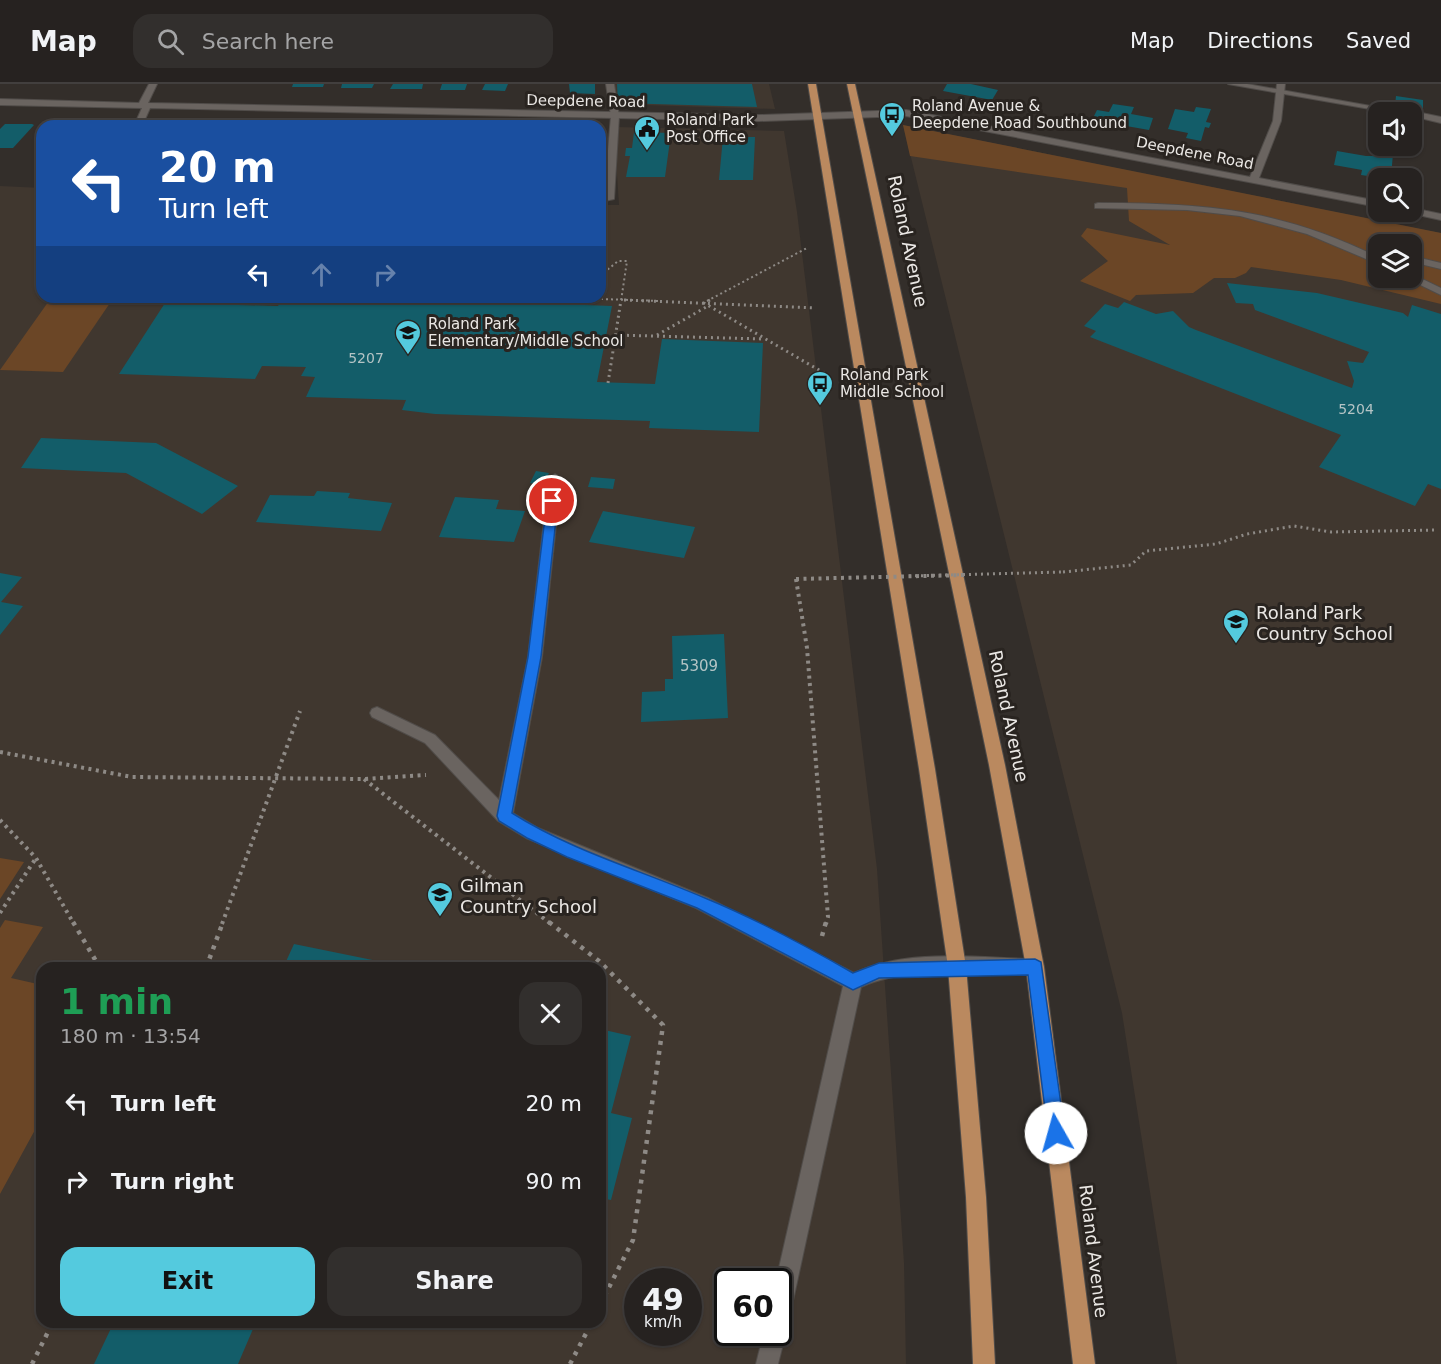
<!DOCTYPE html>
<meta charset="utf-8">
<style>
body{margin:0;font-family:"DejaVu Sans",sans-serif;background:#322f2d;color:#f1f3f6;height:100vh;display:flex;flex-direction:column;font-size:22px;white-space:nowrap}
*{box-sizing:border-box;margin:0}
p{font-size:20px;color:#a4a4a5}
.icon{flex:none;width:33px;height:33px;fill:none;stroke:currentColor;stroke-width:2;stroke-linecap:round;stroke-linejoin:round}
.map{position:relative;flex:1;overflow:hidden}
.details{position:absolute;left:36px;top:878px;width:570px;height:366px;display:flex;flex-direction:column;background:#262220;border-radius:18px;box-shadow:0 2px 4px #0004,0 0 0 2px #423f3e}
.details>*{flex:none}
.top-card{position:absolute;left:36px;top:36px;width:570px;height:183px;border-radius:18px;box-shadow:0 2px 4px #0004,0 0 0 2px #423f3e;background:#1a4fa0;color:#fff;overflow:hidden}
.fabs{position:absolute;left:1368px;top:18px;display:grid;gap:12px}
.fabs a{display:grid;place-items:center;width:54px;height:54px;border-radius:12px;background:#262220;box-shadow:0 2px 4px #0004,0 0 0 2px #423f3e;font-size:30px}
.speed{position:absolute;left:624px;top:1184px;display:flex;gap:12px;font-size:30px;font-weight:700;text-align:center}
.speed>*{display:grid;place-content:center;width:78px;height:78px;border-radius:50%;background:#262220;box-shadow:0 2px 4px #0004,0 0 0 2px #423f3e;line-height:1}
.speed small{font-size:15px;font-weight:400}
.speed .limit{border:3px solid #111;border-radius:9px;background:#fff;color:#111}
.pin{position:absolute;display:grid;place-items:center;width:51px;height:51px;color:#fff;margin:-26px;border:3px solid #fff;border-radius:50%;box-shadow:0 2px 6px #0007}
.me{position:absolute;width:66px;margin:-33px;rotate:353deg;stroke-linejoin:round;filter:drop-shadow(0 0 4px #0008)}
.turn{display:flex;align-items:center;gap:21px;height:126px;padding:0 24px;font-size:27px}
.turn .icon{width:78px;height:78px;stroke-width:2.5}
.turn b{display:block;font-size:42px;line-height:51px}
.lanes{display:flex;align-items:center;height:57px;padding:0 24px;background:#0003;justify-content:center;gap:30px;direction:ltr}
.lanes .off{opacity:.35}
.round{display:grid;place-items:center;flex:none;width:63px;height:63px;border-radius:18px;background:#322f2d}
.head{display:flex;align-items:center;justify-content:space-between;height:102px;padding:0 24px}
h1{font-size:36px;font-weight:700;line-height:45px;color:#1e9e55}
.button{display:flex;gap:12px;margin-top:auto;padding:12px 24px}
.button a{flex:1;height:69px;border-radius:18px;background:#54cade;color:#111;font-size:24px;font-weight:700;line-height:69px;text-align:center}
.button a+a{background:#322f2d;color:#f1f3f6}
ul{padding:0;list-style:none}
li{display:flex;align-items:center;gap:18px;height:78px;padding:0 24px}
li div{flex:1}
li b{display:block;font-size:22px}
li em{font-style:normal}
header{display:flex;align-items:center;gap:36px;box-sizing:border-box;height:84px;padding:0 30px;background:#262220;border-bottom:2px solid #423f3e}
header strong{font-size:28px}
nav{display:flex;gap:33px;margin-inline-start:auto;font-size:21px}
.search{width:420px;height:54px;background:#322f2d;display:flex;align-items:center;gap:15px;box-sizing:border-box;padding:0 21px;border-radius:18px;color:#a4a4a5;font-size:22px}
.map>svg:first-child{display:block}
.built{fill:#40372f;fill-rule:evenodd}
.green{fill:#6b4626;fill-rule:evenodd}
.building{fill:#135d69}
.lines{fill:none;stroke-linecap:round;stroke-linejoin:round}
.lane-casing{stroke:#504c49;stroke-width:2}
.street-casing{stroke:#504c49;stroke-width:2}
.primary-casing{stroke:#504c49;stroke-width:2}
.path-far3{stroke:#8e8a86;stroke-width:2;stroke-dasharray:2 3;stroke-linecap:butt}
.path-far2{stroke:#8e8a86;stroke-width:3;stroke-dasharray:2 4;stroke-linecap:butt}
.path-far1{stroke:#8e8a86;stroke-width:4;stroke-dasharray:3 4.5;stroke-linecap:butt}
.path{stroke:#8e8a86;stroke-width:4.5;stroke-dasharray:4 6;stroke-linecap:butt}
.lane{fill:#6a6460;fill-rule:evenodd}
.street{fill:#6a6460;fill-rule:evenodd}
.primary{fill:#ba895f;fill-rule:evenodd}
.path-bridge-far1{stroke:#8e8a86;stroke-width:3;stroke-dasharray:2 4;stroke-linecap:butt}
.path-bridge{stroke:#8e8a86;stroke-width:4;stroke-dasharray:3 4.5;stroke-linecap:butt}
.route{fill:#1a73e8;stroke:#114b97;stroke-width:1.5}
.labels{text-anchor:middle;dominant-baseline:central;stroke-width:6;stroke-linejoin:round;paint-order:stroke}
.far-number-label{font-size:14px;fill:#b4c4c5}
.far-street-label{font-size:15px;fill:#eae7e4;stroke:#292420}
.far-poi-label{font-size:15px;fill:#eae7e4;stroke:#292420;text-anchor:start}
.number-label{font-size:15px;fill:#b4c4c5}
.street-label{font-size:18px;fill:#eae7e4;stroke:#292420}
.poi-label{font-size:18px;fill:#eae7e4;stroke:#292420;text-anchor:start}
</style>
<header>
<strong>Map</strong>
<div class="search"><svg class="icon" aria-label="search" viewBox="0 0 24 24"><circle cx="10" cy="10" r="6"/><path d="M15 15l6 6"/></svg>Search here</div>
<nav><a>Map</a><a>Directions</a><a>Saved</a></nav>
</header>
<div class="map">
<svg width="1441" height="1280" viewBox="0 0 1441 1280">
<rect width="100%" height="100%" fill="#332e2a"/>
<g class="built">
<polygon points="608,0 769,0 775,25 612,20"/>
<path d="M903 41 1441 149V1280H1177L1122 929ZM1378 160H1412V194H1378Z"/>
<path d="M614 43 784 47 797 128 877 785 904 1179 906 1280H0V102L42 104V213H600V121H619ZM42 884H600V1238H42ZM638 1197H688V1248H638ZM728 1197H778V1248H728Z"/>
</g>
<g class="green">
<path d="M903 41 1441 149V220L1341 196 1251 183 1246 189 1235 194H1214L1193 209 1136 211 1130 217 1080 197 1108 177 1081 152 1087 144 1170 161 1129 137 1127 104 910 72ZM1378 160H1412V194H1378Z"/>
<polygon points="51,214 112,216 63,288 0,286"/>
<polygon points="0,774 24,778 0,815"/>
<polygon points="5,836 43,843 11,894 42,901 42,1033 0,1110 0,844"/>
</g>
<g class="building">
<polygon points="293,0 324,0 323,3 292,3"/>
<polygon points="342,0 374,0 372,4 341,4"/>
<polygon points="393,0 423,0 422,5 390,5"/>
<polygon points="442,0 467,0 465,6 440,6"/>
<polygon points="485,0 508,0 505,7 482,6"/>
<polygon points="569,0 595,0 595,10 570,9"/>
<polygon points="617,0 752,0 757,23 618,19"/>
<polygon points="947,0 971,0 998,6 992,16 943,7"/>
<polygon points="1396,12 1423,16 1423,27 1395,22"/>
<polygon points="1113,20 1134,23 1131,30 1153,34 1149,46 1092,36 1097,26 1109,28"/>
<polygon points="1196,23 1211,25 1206,38 1211,39 1209,44 1205,43 1201,57 1186,54 1188,49 1168,45 1175,25 1194,28"/>
<polygon points="5,40 32,40 34,41 13,64 0,64 0,45"/>
<polygon points="634,48 671,49 665,93 626,93 630,72 625,72 626,64 632,64"/>
<polygon points="723,53 755,53 753,96 719,96"/>
<polygon points="600,57 609,57 602,83 600,83"/>
<polygon points="1337,67 1366,72 1373,72 1374,67 1393,70 1391,92 1376,89 1375,93 1361,91 1362,86 1334,81"/>
<polygon points="1227,199 1317,209 1403,229 1408,233 1412,221 1441,230 1441,405 1428,400 1415,422 1319,383 1341,351 1090,253 1096,247 1084,242 1105,220 1118,224 1124,218 1156,230 1173,227 1189,243 1196,246 1352,304 1354,297 1347,277 1363,279 1369,268 1255,226 1253,220 1236,219"/>
<polygon points="340,213 586,213 585,221 612,222 597,298 655,300 662,255 763,259 759,348 649,344 650,337 435,330 402,326 406,316 306,313 315,293 301,292 306,283 262,282 255,295 119,290 165,219 278,222 282,216 338,217"/>
<polygon points="41,354 156,359 238,402 202,430 126,389 21,384"/>
<polygon points="536,387 549,389 543,401 530,399"/>
<polygon points="591,393 615,395 613,405 588,403"/>
<polygon points="317,407 350,409 348,414 392,419 381,447 256,438 270,411 314,412"/>
<polygon points="455,413 499,416 496,425 525,427 514,458 439,453"/>
<polygon points="603,427 695,443 684,474 589,458"/>
<polygon points="0,489 22,493 1,518 23,522 0,551"/>
<polygon points="724,550 728,634 641,638 642,608 665,607 665,595 673,595 672,552"/>
<polygon points="294,860 402,882 402,884 283,884"/>
<polygon points="600,945 631,952 611,1029 632,1034 611,1116 600,1114"/>
<polygon points="114,1238 256,1238 238,1280 94,1280"/>
</g>
<g class="lines">
<defs>
<g id="lane">
<polygon points="606,0 614,0 619,32 614,115 600,118 600,112 604,112 611,32"/>
<polygon points="1228,0 1247,0 1404,28 1387,28"/>
<polygon points="1412,27 1441,33 1441,39 1412,32 1412,28 1409,28"/>
<path d="M1098 119C1206 119 1280 125 1378 173V180L1307 150 1240 132 1187 126 1095 124V120Z"/>
<polygon points="1412,172 1441,179 1441,185 1412,178"/>
<polygon points="1412,190 1441,204 1441,211 1408,195 1407,194 1412,194"/>
<path d="M555 390 561 394 542 573 513 729 538 744 708 814 854 889C908 864 977 874 1035 875L1041 877 1044 883 1041 889 1035 891C983 890 908 881 861 903L789 1235 784 1243 786 1248 778 1280H756L764 1248H778V1197H776L843 902 696 824 526 754 498 737 425 659 372 633 370 629 372 625 377 623 435 651 499 716 528 573 549 394Z"/>
</g>
<g id="street">
<polygon points="149,0 157,0 148,19 759,31 906,26 1250,93 1273,37 1277,0 1285,0 1281,37 1259,94 1378,117 1378,123 906,32 759,37 150,24 142,42 134,42 142,24 0,21 0,15 139,19"/>
<polygon points="1412,124 1441,130 1441,136 1409,129"/>
</g>
<g id="primary">
<polygon points="808,0 816,0 935,685 966,883 986,1113 995,1280 973,1280 966,1113 948,883 919,685"/>
<polygon points="847,0 855,0 1005,681 1044,883 1095,1280 1073,1280 1026,883 989,681"/>
</g>
</defs>
<use href="#lane" class="lane-casing"/>
<use href="#street" class="street-casing"/>
<use href="#primary" class="primary-casing"/>
<g class="path-far3">
<polyline points="600,192 618,177 627,177 621,217"/>
<polyline points="601,215 659,217"/>
<polyline points="707,217 807,164"/>
</g>
<g class="path-far2">
<polyline points="624,216 815,224"/>
<polyline points="710,216 704,219 824,289"/>
<polyline points="615,251 764,255"/>
<polyline points="657,251 708,222"/>
<polyline points="608,299 621,216"/>
<polyline points="1063,488 1131,481 1146,467 1216,460 1247,450 1294,442 1331,448 1437,446"/>
</g>
<g class="path-far1">
<polyline points="796,495 807,564 828,833 826,840"/>
<polyline points="0,668 132,693 364,695 426,691"/>
<polyline points="364,695 551,840"/>
<polyline points="0,736 36,774 74,840"/>
<polyline points="0,829 36,774"/>
<polyline points="222,840 300,627"/>
</g>
<g class="path">
<polyline points="73,838 100,884"/>
<polyline points="549,838 599,877 663,941 633,1156 600,1221"/>
<polyline points="822,852 826,838"/>
<polyline points="206,884 223,838"/>
<polyline points="32,1280 53,1238"/>
<polyline points="570,1280 592,1238"/>
</g>
<use href="#lane" class="lane"/>
<use href="#street" class="street"/>
<use href="#primary" class="primary"/>
<polyline class="path-bridge-far1" points="909,492 1063,488"/>
<polyline class="path-bridge" points="796,495 966,491"/>
</g>
<path class="route" d="M552 413 558 417 541 573 512 729C572 767 640 786 705 814 756 835 806 862 853 889L879 879 1035 875 1041 878 1065 1049 1063 1055 1056 1058 1050 1055 1048 1049 1028 891 879 894 853 906 697 824 567 773 527 754 499 737 497 732 528 573 547 417Z"/>
<defs>
<symbol id="bus-pin" viewBox="-11 -11 22 30"><path d="M0 17L-7.5 6A9.5 9.5 0 1 1 7.5 6Z" fill="#54cade" stroke="#292420"/><path d="M-5-6H5V4H4V6H2V4H-2V6H-4V4H-5ZM-3.5-4V0h7V-4ZM-3.5 1.2v1.5H-2V1.2ZM2 1.2v1.5H3.5V1.2Z" fill="#111"/></symbol>
<symbol id="civic-pin" viewBox="-11 -11 22 30"><path d="M0 17L-7.5 6A9.5 9.5 0 1 1 7.5 6Z" fill="#54cade" stroke="#292420"/><path d="M-.6-6.5H3V-4.5H.6V-3L4-1V1h2V6H-6V1h2V-1L-.6-3ZM-1.2 2.5V6h2.4V2.5Z" fill="#111"/></symbol>
<symbol id="school-pin" viewBox="-11 -11 22 30"><path d="M0 17L-7.5 6A9.5 9.5 0 1 1 7.5 6Z" fill="#54cade" stroke="#292420"/><path d="M0-5L7-2L0 1L-7-2ZM-4 1L0 2.5L4 1V4Q0 6-4 4Z" fill="#111"/></symbol>
</defs>
<g fill-rule="evenodd">
<use href="#bus-pin" x="877" y="16" width="30" height="40"/>
<use href="#civic-pin" x="632" y="30" width="30" height="40"/>
<use href="#school-pin" x="393" y="234" width="30" height="40"/>
<use href="#bus-pin" x="805" y="285" width="30" height="40"/>
<use href="#school-pin" x="1221" y="523" width="30" height="40"/>
<use href="#school-pin" x="425" y="796" width="30" height="40"/>
</g>
<g class="labels">
<g class="far-number-label">
<text x="366" y="274">5207</text>
<text x="1356" y="325">5204</text>
</g>
<g class="far-street-label">
<text transform="translate(586 17) rotate(1)">Deepdene Road</text>
<text transform="translate(1195 69) rotate(11)">Deepdene Road</text>
</g>
<g class="far-poi-label">
<text x="912" y="22">Roland Avenue &amp;<tspan x="912" dy="17">Deepdene Road Southbound</tspan></text>
<text x="666" y="36">Roland Park<tspan x="666" dy="17">Post Office</tspan></text>
<text x="428" y="240">Roland Park<tspan x="428" dy="17">Elementary/Middle School</tspan></text>
<text x="840" y="291">Roland Park<tspan x="840" dy="17">Middle School</tspan></text>
</g>
<g class="number-label">
<text x="699" y="582">5309</text>
</g>
<g class="street-label">
<text transform="translate(908 157) rotate(78)">Roland Avenue</text>
<text transform="translate(1009 632) rotate(78)">Roland Avenue</text>
<text transform="translate(1094 1167) rotate(83)">Roland Avenue</text>
</g>
<g class="poi-label">
<text x="1256" y="528">Roland Park<tspan x="1256" dy="21">Country School</tspan></text>
<text x="460" y="801">Gilman<tspan x="460" dy="21">Country School</tspan></text>
</g>
</g>
</svg>
<div class="fabs">
<a><svg class="icon" aria-label="sound" viewBox="0 0 24 24"><path d="M4 9h4l5-4v14l-5-4H4zM17 9q2 3 0 6"/></svg></a>
<a><svg class="icon" aria-label="search" viewBox="0 0 24 24"><circle cx="10" cy="10" r="6"/><path d="M15 15l6 6"/></svg></a>
<a><svg class="icon" aria-label="layers" viewBox="0 0 24 24"><path d="M12 4l9 5-9 5-9-5zM3 14l9 5 9-5"/></svg></a>
</div>
<div class="speed"><div>49<small>km/h</small></div><div class="limit">60</div></div>
<div class="pin" style="left:552px;top:417px;background:#d93025"><svg class="icon" aria-label="arrive" viewBox="0 0 24 24"><path d="M6 21V4h12l-3 4 3 4H6"/></svg></div>
<svg class="me" style="left:1056px;top:1049px" viewBox="-20 -20 40 40"><circle r="19" fill="#fff"/><path d="M0-13L10 11 0 6-10 11z" fill="#1a73e8"/></svg>
<div class="top-card">
<div class="turn"><svg class="icon" aria-label="left" viewBox="0 0 24 24"><path d="M17 20v-9H6M10 6l-5 5 5 5"/></svg><div><b>20 m</b>Turn left</div></div>
<div class="lanes"><svg class="icon" aria-label="left" viewBox="0 0 24 24"><path d="M17 20v-9H6M10 6l-5 5 5 5"/></svg><svg class="icon off" aria-label="ahead" viewBox="0 0 24 24"><path d="M12 20V5M6 11l6-6 6 6"/></svg><svg class="icon off" aria-label="right" viewBox="0 0 24 24"><path d="M7 20v-9h11M14 6l5 5-5 5"/></svg></div>
</div>
<section class="details">
<div class="head"><div><h1>1 min</h1><p>180 m · 13:54</p></div><a class="round"><svg class="icon" aria-label="close" viewBox="0 0 24 24"><path d="M6 6l12 12M18 6L6 18"/></svg></a></div>
<ul>
<li><svg class="icon" aria-label="left" viewBox="0 0 24 24"><path d="M17 20v-9H6M10 6l-5 5 5 5"/></svg><div><b>Turn left</b></div><em>20 m</em></li>
<li><svg class="icon" aria-label="right" viewBox="0 0 24 24"><path d="M7 20v-9h11M14 6l5 5-5 5"/></svg><div><b>Turn right</b></div><em>90 m</em></li>
</ul>
<div class="button"><a>Exit</a><a>Share</a></div>
</section>
</div>
